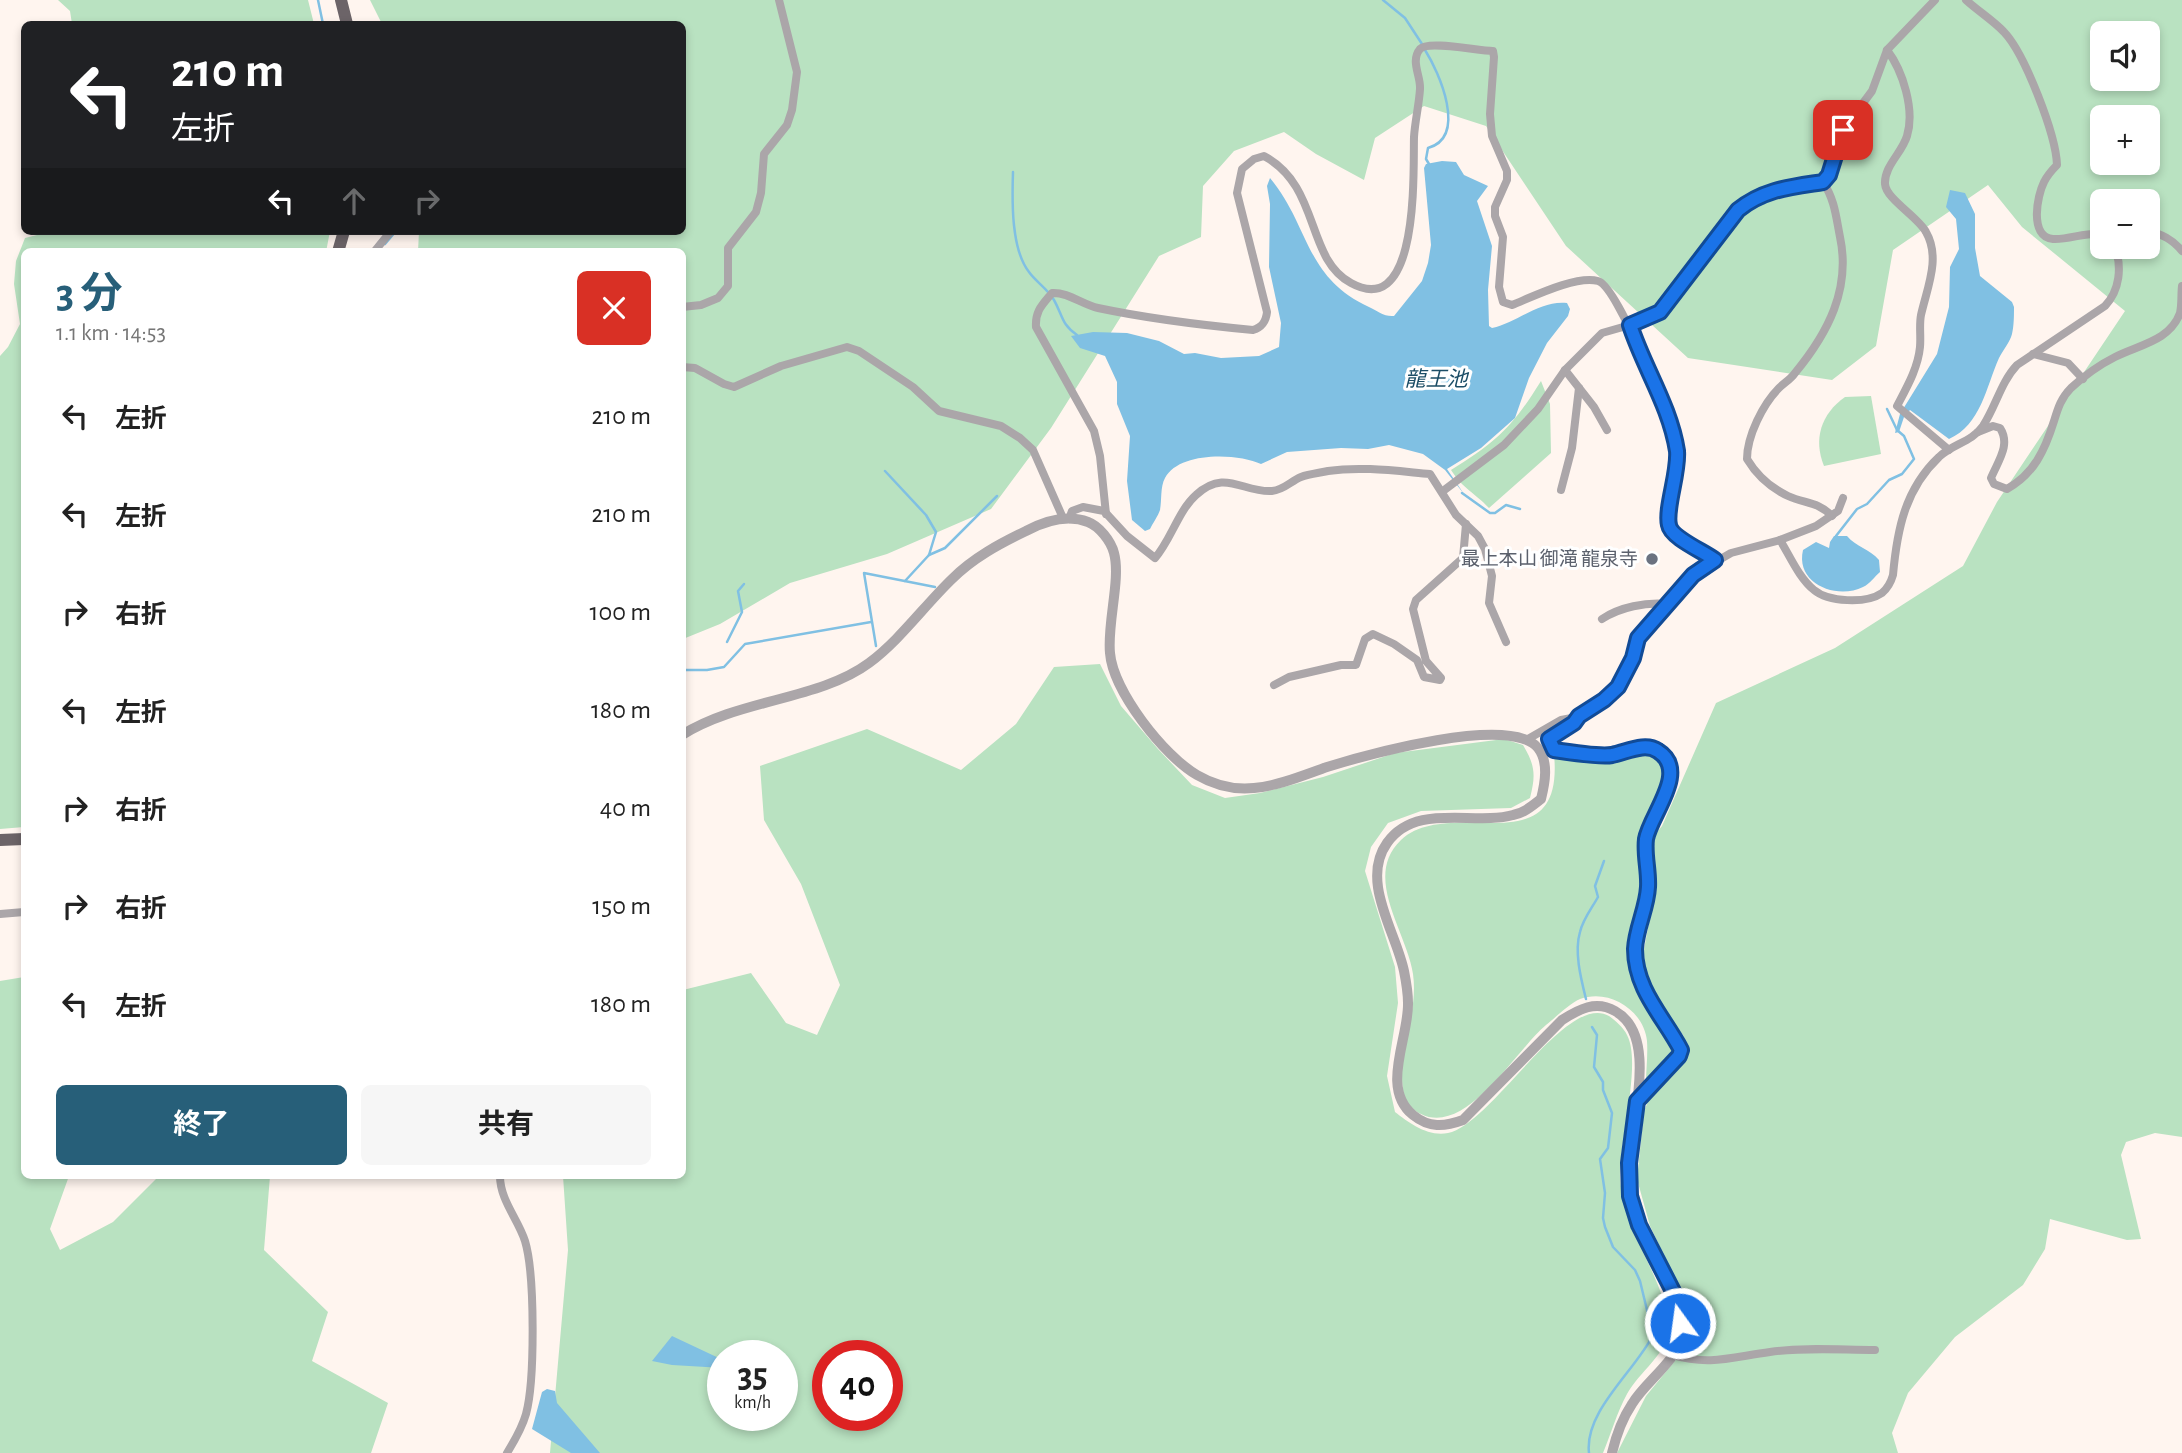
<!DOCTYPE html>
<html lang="ja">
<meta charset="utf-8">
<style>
body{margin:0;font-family:"Alegreya Sans","Noto Sans JP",sans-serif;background:#f6f6f6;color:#222;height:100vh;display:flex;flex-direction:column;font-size:26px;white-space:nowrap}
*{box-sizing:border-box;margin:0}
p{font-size:23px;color:#767676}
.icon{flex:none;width:38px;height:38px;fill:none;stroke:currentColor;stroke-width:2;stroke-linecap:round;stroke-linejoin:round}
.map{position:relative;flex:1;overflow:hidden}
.side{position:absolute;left:21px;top:248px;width:665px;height:931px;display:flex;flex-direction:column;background:#fff;border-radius:10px;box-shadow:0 4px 10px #0003}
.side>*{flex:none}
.hud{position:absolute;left:21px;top:21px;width:665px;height:214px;border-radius:10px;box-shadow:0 4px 10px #0003;background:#202124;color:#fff;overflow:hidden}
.buttons{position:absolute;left:2090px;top:21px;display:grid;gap:14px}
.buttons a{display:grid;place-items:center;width:70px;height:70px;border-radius:10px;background:#fff;box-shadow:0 4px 10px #0003;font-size:35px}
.speed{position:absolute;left:707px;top:1340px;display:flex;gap:14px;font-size:35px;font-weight:700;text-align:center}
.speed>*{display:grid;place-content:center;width:91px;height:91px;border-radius:50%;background:#fff;box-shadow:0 4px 10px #0003;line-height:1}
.speed small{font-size:18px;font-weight:400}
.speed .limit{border:10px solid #d22;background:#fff;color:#111}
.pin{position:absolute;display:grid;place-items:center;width:60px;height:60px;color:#fff;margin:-30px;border-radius:14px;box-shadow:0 4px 10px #0006}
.me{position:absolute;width:77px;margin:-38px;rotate:346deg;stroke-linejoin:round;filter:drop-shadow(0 0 5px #0008)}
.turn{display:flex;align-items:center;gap:24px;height:147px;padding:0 35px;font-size:32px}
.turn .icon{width:91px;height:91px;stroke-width:2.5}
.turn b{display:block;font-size:49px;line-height:60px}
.lanes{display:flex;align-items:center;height:66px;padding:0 35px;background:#0003;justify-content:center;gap:35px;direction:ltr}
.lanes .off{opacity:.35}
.round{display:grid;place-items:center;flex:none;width:74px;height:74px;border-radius:10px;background:#f6f6f6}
.head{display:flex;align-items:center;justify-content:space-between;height:119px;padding:0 35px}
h1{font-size:42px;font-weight:700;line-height:52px;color:#275f79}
.primary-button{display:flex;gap:14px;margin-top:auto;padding:14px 35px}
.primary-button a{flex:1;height:80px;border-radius:10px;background:#275f79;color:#fff;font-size:28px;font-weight:700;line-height:80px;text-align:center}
.primary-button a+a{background:#f6f6f6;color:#222}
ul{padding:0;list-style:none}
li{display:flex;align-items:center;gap:21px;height:98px;padding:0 35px}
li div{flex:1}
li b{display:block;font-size:26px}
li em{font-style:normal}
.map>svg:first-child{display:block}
.green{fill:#b9e2c1;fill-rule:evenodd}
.water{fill:#80c0e3}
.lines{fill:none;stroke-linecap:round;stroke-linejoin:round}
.stream{stroke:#80c0e3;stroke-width:2.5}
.minor{stroke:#aba6a9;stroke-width:8}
.tertiary{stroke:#aba6a9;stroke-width:10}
.primary{stroke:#6c6468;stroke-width:12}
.route-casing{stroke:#114b97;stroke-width:18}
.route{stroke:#1a73e8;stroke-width:12}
.worship-dot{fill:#6b7280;stroke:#fff;stroke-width:2.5}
.labels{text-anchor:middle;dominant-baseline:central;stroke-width:6;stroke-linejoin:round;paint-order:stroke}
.worship-label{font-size:19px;fill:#5b616d;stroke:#fff;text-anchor:end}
.water-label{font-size:21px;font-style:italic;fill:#1b4d66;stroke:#fff}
</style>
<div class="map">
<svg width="2182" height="1453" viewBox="0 0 2182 1453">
<rect width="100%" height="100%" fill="#fff5ef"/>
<g class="green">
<polygon points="58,0 308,0 314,24 72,24 70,11"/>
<path d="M370 0H2182V1137L2155 1133 2126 1142 2121 1155 2141 1239 2127 1240 2050 1219 2045 1249 2023 1285 1955 1337 1908 1393 1892 1433 1898 1453H1617L1646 1396 1688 1345 1691 1313 1650 1226 1637 1179 1644 1111 1650 1097 1688 1052 1683 1035 1661 1011 1642 960 1656 885 1653 837 1662 826 1716 703 1835 648 1963 566 1997 502 2125 311 2022 227 1988 185 1893 250 1876 346 1832 380 1688 358 1566 246 1486 126 1424 106 1375 138 1364 180 1316 154 1284 132 1234 151 1203 186 1201 237 1159 256 1051 428 991 509 887 554 790 583 720 624 683 639 682 252H418L419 231H682V24H382ZM2102 33H2147V79H2102ZM2102 117H2147V163H2102ZM2102 201H2147V247H2102Z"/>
<polygon points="53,231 330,231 326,252 24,252 24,827 0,829 0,356 8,347 20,324 14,284 16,261 25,238"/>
<path d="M1541 381 1550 404 1551 453 1489 508C1474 492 1464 490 1451 470 1497 442 1513 426 1541 381Z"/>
<path d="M1871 396 1881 454 1824 466C1813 439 1821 414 1845 397Z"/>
<path d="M1100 664 1121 706 1158 749 1192 785 1225 798 1260 793 1323 777 1395 753 1504 739 1523 745C1535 765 1536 775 1530 798L1511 808 1421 811 1388 823 1371 847 1365 871 1395 967 1398 1003 1387 1076 1395 1112C1409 1123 1428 1137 1448 1133 1492 1124 1567 991 1609 1016 1615 1020 1624 1028 1627 1035 1642 1063 1619 1142 1620 1177 1623 1223 1651 1260 1664 1302 1667 1309 1671 1320 1670 1328 1667 1354 1639 1372 1627 1394 1617 1412 1611 1434 1603 1453H550L568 1250 563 1176H682L683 990 751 973 786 1023 817 1035 840 985 801 884 764 820 760 766 867 729 961 770 1016 724 1054 667ZM723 1356H782V1416H723ZM828 1356H887V1416H828Z"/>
<path d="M1638 751C1650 751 1664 755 1666 769 1668 789 1648 810 1643 828 1637 848 1646 868 1644 887 1641 906 1627 939 1628 955 1631 992 1660 1019 1676 1050L1672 1059 1650 1083 1646 1084C1646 1070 1648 1055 1647 1041 1644 1011 1610 988 1580 999 1569 1004 1556 1017 1546 1025 1516 1050 1466 1137 1421 1114 1414 1111 1406 1103 1404 1095 1395 1056 1419 1015 1413 974 1407 932 1362 877 1401 840 1450 794 1565 869 1554 754Z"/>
<polygon points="24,977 24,1176 69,1176 50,1229 60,1250 113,1222 159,1176 270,1176 264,1250 328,1312 312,1361 388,1403 371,1453 0,1453 0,981"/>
</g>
<g class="water">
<path d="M1442 161 1456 162 1464 175 1488 186 1477 201 1492 246 1488 290 1489 326 1492 328C1518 322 1540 300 1567 303L1570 309 1568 316 1547 343 1529 378 1515 418 1481 448 1447 469 1464 494 1445 470 1423 454 1389 445 1368 449 1341 448 1287 452 1261 464C1238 453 1179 451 1165 478 1160 487 1162 500 1160 510 1158 516 1153 523 1150 529L1145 531 1132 520 1127 481 1130 436 1117 404V382L1105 356 1080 348 1071 336 1093 332 1127 333 1159 341 1184 354 1195 353 1221 358 1259 356 1279 347 1281 323 1269 267 1270 204 1267 186 1270 178C1310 226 1304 277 1369 307 1378 311 1384 317 1394 316L1422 281 1428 263 1431 245 1424 168 1426 164Z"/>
<path d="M1950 190 1965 193 1975 214V248L1980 276 2012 302 2014 307C2014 315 2014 326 2012 334 2010 342 2003 350 1999 358 1986 387 1981 425 1949 439L1910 410 1904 417 1899 432 1895 433 1900 414 1937 354 1949 307 1950 267 1959 249 1956 219 1946 207Z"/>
<path d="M1834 536H1847C1856 547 1870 549 1879 560L1880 572C1874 577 1870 584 1863 587 1837 600 1795 584 1803 550L1816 542 1829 548 1830 542Z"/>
<polygon points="672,1336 723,1360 723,1368 672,1365 652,1361"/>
<polygon points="547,1389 555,1391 557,1403 600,1453 571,1453 532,1429 542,1392"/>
</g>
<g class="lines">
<g class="stream">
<polyline points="318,0 323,24"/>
<polyline points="1383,0 1405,18 1422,44"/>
<path d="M1425 50C1439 72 1468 137 1428 148L1426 159 1429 164"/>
<path d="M1013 172C1012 201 1011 249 1029 272 1036 282 1047 288 1054 300 1063 316 1061 324 1077 335"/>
<polyline points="385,244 396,231"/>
<polyline points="1887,409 1897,430"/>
<polyline points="885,471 926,515 936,532 929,555 905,581"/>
<polyline points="1462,493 1490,513 1495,513 1506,505 1520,509"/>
<polyline points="1836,536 1857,509 1867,504 1889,480 1902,474 1914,459 1904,436 1897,430"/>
<polyline points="929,555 945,548 997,496"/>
<polyline points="727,642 742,612 738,591 744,584"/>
<polyline points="876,646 864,573 935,587"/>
<polyline points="682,670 707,670 724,667 745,644 871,622"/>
<path d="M1586 999C1581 979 1574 952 1580 932 1583 919 1592 908 1598 897L1595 886 1604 861"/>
<path d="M1589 1453C1584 1411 1636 1370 1653 1335L1640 1281 1635 1270 1613 1247 1605 1227 1603 1218 1605 1193 1600 1159 1608 1148 1612 1113 1603 1090V1082L1594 1067 1597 1035 1592 1027"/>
</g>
<g class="minor">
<path d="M1966 0C1978 11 1994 21 2004 32 2025 54 2056 135 2057 165 2052 170 2047 176 2044 182 2037 196 2029 237 2053 239 2069 240 2085 232 2102 234"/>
<path d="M1887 50C1903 71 1915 110 1907 136 1902 153 1884 166 1885 184 1886 199 1918 217 1926 232 1941 258 1927 288 1921 315 1919 325 1921 336 1920 347 1918 368 1907 387 1897 406L1949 450"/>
<path d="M1823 182C1835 200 1836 217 1840 237 1851 289 1828 333 1795 373 1791 379 1784 383 1779 388 1763 404 1747 436 1747 459 1756 474 1771 488 1788 496 1806 504 1817 501 1832 516"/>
<path d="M2147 231C2162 234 2172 239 2182 251"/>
<polyline points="374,252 391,231"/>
<polyline points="682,307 701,305 718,298 728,286 728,248 756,212 761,193 764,154 787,125 792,110 797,72 779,0"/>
<polyline points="2033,354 2068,363 2083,379"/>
<polyline points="682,367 695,368 724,384 734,387 781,366 847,347 859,351 913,387 939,411 1001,426 1020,438 1033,450 1063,518"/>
<polyline points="1565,370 1594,407 1607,430"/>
<path d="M1978 432 1993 426 2000 428C2011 445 1998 461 1991 478L1994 484 2007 489C2034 474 2045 450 2054 421 2058 408 2061 398 2071 388 2084 376 2099 365 2115 357 2138 345 2170 341 2180 313 2182 304 2181 294 2182 286"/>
<polyline points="1561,490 1572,448 1579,388"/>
<path d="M1443 491 1504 445 1538 409 1565 370 1602 333 1630 325 1660 312 1738 210C1764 189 1792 187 1823 182L1829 175 1843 130 1872 91 1887 50 1935 0"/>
<path d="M1106 514 1100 456 1094 431 1036 327C1035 311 1042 305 1052 293 1068 292 1083 305 1098 308 1150 319 1200 325 1253 330 1262 327 1266 322 1267 312L1237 193 1242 169 1254 159 1264 156C1321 187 1305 258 1351 283 1420 321 1413 171 1414 137 1415 121 1419 105 1420 89 1421 76 1410 61 1420 49 1428 40 1478 51 1493 51L1494 57 1490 114 1492 136 1507 171V180L1495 207V216L1503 237 1499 287 1503 302 1512 305C1532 297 1576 275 1598 281 1618 286 1674 428 1677 452 1679 473 1665 510 1669 526 1672 538 1705 551 1715 560"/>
<path d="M1069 519 1072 511 1083 507 1104 511 1127 536 1155 558C1171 540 1178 511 1196 495 1225 468 1243 493 1272 491 1284 490 1291 481 1301 477 1309 474 1319 473 1328 471 1361 466 1396 471 1430 474L1456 515 1478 536 1485 549 1492 576 1489 603 1506 642"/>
<path d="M1780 540C1790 556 1799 578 1814 590 1828 602 1866 604 1882 593 1888 588 1891 582 1893 575 1897 530 1905 489 1939 457 1952 444 1972 442 1983 426 1996 406 2001 382 2017 365L2105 306C2120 290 2122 267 2115 247"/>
<path d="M1602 619C1620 607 1646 602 1667 604"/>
<polyline points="1274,685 1289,677 1341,665 1356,665 1365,639 1373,634 1394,644 1417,660 1424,677 1440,680 1441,678 1426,661 1413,609 1416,600 1463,558 1466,524"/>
<path d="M1579 716 1574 723 1551 735 1549 739 1554 750C1567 752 1600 757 1612 755 1627 752 1645 742 1659 751 1690 771 1650 815 1646 839 1644 855 1649 871 1648 887 1647 908 1635 928 1635 949 1635 989 1664 1017 1681 1050L1679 1056 1637 1101"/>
<polyline points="1528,739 1561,720 1577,717 1591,709 1618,687 1633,658 1638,638 1693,575 1731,553 1780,540 1816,526 1838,511 1843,498"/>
<polyline points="0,914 24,912"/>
<path d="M500 1176C500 1200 518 1219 525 1241 535 1274 535 1381 526 1414 522 1428 515 1440 507 1453"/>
<path d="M1672 1355C1710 1366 1732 1357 1770 1352 1804 1347 1841 1350 1875 1350"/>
</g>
<path class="tertiary" d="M682 735C739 699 819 700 869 663 900 640 924 606 952 579 973 558 999 544 1026 531 1045 521 1067 514 1088 522 1099 526 1111 541 1114 553 1121 579 1107 623 1110 653 1113 691 1164 756 1197 775 1214 785 1234 790 1254 788 1278 786 1304 775 1327 767 1366 755 1511 714 1538 748 1549 762 1545 783 1541 799 1532 806 1524 813 1513 815 1473 826 1416 802 1387 843 1360 881 1396 932 1404 971 1406 981 1408 993 1408 1003 1409 1038 1380 1088 1413 1115 1429 1128 1444 1127 1463 1120L1562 1020C1579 1009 1596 1000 1615 1011 1667 1040 1619 1148 1630 1198 1639 1237 1689 1299 1682 1336 1676 1362 1645 1382 1632 1404 1622 1419 1616 1436 1612 1453"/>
<g class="primary">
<polyline points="341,0 347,24"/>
<polyline points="338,252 344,231"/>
<polyline points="0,840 24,839"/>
</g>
</g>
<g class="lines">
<defs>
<path id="route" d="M1680 1323 1677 1299 1639 1225 1630 1196 1629 1163 1637 1101 1679 1056 1681 1050C1664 1017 1635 990 1635 949 1636 928 1647 908 1648 887 1649 871 1644 855 1646 839 1650 815 1690 771 1658 751 1645 742 1627 752 1612 755 1600 757 1567 752 1554 750L1549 739 1574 723 1579 716 1604 700 1618 687 1633 658 1638 638 1693 575 1715 560C1705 552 1671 538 1669 525 1665 509 1679 472 1677 451 1670 406 1644 368 1630 325L1660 312 1738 210C1764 189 1791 187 1823 182L1829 175 1843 130"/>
</defs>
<use href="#route" class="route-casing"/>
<use href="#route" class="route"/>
</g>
<circle class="worship-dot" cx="1652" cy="559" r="7"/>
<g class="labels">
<g class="worship-label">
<text x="1638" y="559">最上本山 御滝 龍泉寺</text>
</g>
<g class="water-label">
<text x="1436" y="379">龍王池</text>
</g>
</g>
</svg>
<div class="buttons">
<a><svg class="icon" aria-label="sound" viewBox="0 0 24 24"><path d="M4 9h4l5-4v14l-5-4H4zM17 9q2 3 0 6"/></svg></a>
<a>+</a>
<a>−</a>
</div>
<div class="speed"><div>35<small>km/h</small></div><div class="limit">40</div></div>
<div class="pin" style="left:1843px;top:130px;background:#d93025"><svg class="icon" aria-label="arrive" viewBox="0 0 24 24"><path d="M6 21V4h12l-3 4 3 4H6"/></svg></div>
<svg class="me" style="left:1680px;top:1323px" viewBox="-20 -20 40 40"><circle r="17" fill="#1a73e8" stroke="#fff" stroke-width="3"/><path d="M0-11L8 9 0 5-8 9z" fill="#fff"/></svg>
<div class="hud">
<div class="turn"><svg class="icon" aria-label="left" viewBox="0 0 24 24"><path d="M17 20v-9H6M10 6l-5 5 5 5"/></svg><div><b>210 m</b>左折</div></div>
<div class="lanes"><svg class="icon" aria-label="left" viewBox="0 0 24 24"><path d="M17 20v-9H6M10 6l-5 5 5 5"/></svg><svg class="icon off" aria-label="ahead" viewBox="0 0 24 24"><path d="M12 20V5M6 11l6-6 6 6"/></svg><svg class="icon off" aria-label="right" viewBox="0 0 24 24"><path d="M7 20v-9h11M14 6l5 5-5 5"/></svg></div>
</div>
<section class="side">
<div class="head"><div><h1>3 分</h1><p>1.1 km · 14:53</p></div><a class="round" style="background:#d93025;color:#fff"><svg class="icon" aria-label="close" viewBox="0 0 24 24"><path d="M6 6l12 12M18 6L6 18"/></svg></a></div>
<ul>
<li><svg class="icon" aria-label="left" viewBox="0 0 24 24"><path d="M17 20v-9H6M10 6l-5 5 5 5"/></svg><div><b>左折</b></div><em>210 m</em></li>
<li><svg class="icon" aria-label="left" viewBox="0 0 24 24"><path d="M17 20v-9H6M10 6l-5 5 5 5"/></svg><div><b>左折</b></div><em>210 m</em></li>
<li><svg class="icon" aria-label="right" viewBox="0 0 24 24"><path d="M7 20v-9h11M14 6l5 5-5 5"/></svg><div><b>右折</b></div><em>100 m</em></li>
<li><svg class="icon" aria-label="left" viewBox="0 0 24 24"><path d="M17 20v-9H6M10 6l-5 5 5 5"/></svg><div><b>左折</b></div><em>180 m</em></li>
<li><svg class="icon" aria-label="right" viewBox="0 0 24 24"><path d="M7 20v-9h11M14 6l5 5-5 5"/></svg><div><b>右折</b></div><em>40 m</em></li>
<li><svg class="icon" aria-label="right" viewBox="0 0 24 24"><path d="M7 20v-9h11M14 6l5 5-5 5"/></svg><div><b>右折</b></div><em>150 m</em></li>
<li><svg class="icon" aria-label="left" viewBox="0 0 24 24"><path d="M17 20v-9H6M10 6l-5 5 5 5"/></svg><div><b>左折</b></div><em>180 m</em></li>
</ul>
<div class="primary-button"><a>終了</a><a>共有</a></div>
</section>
</div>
